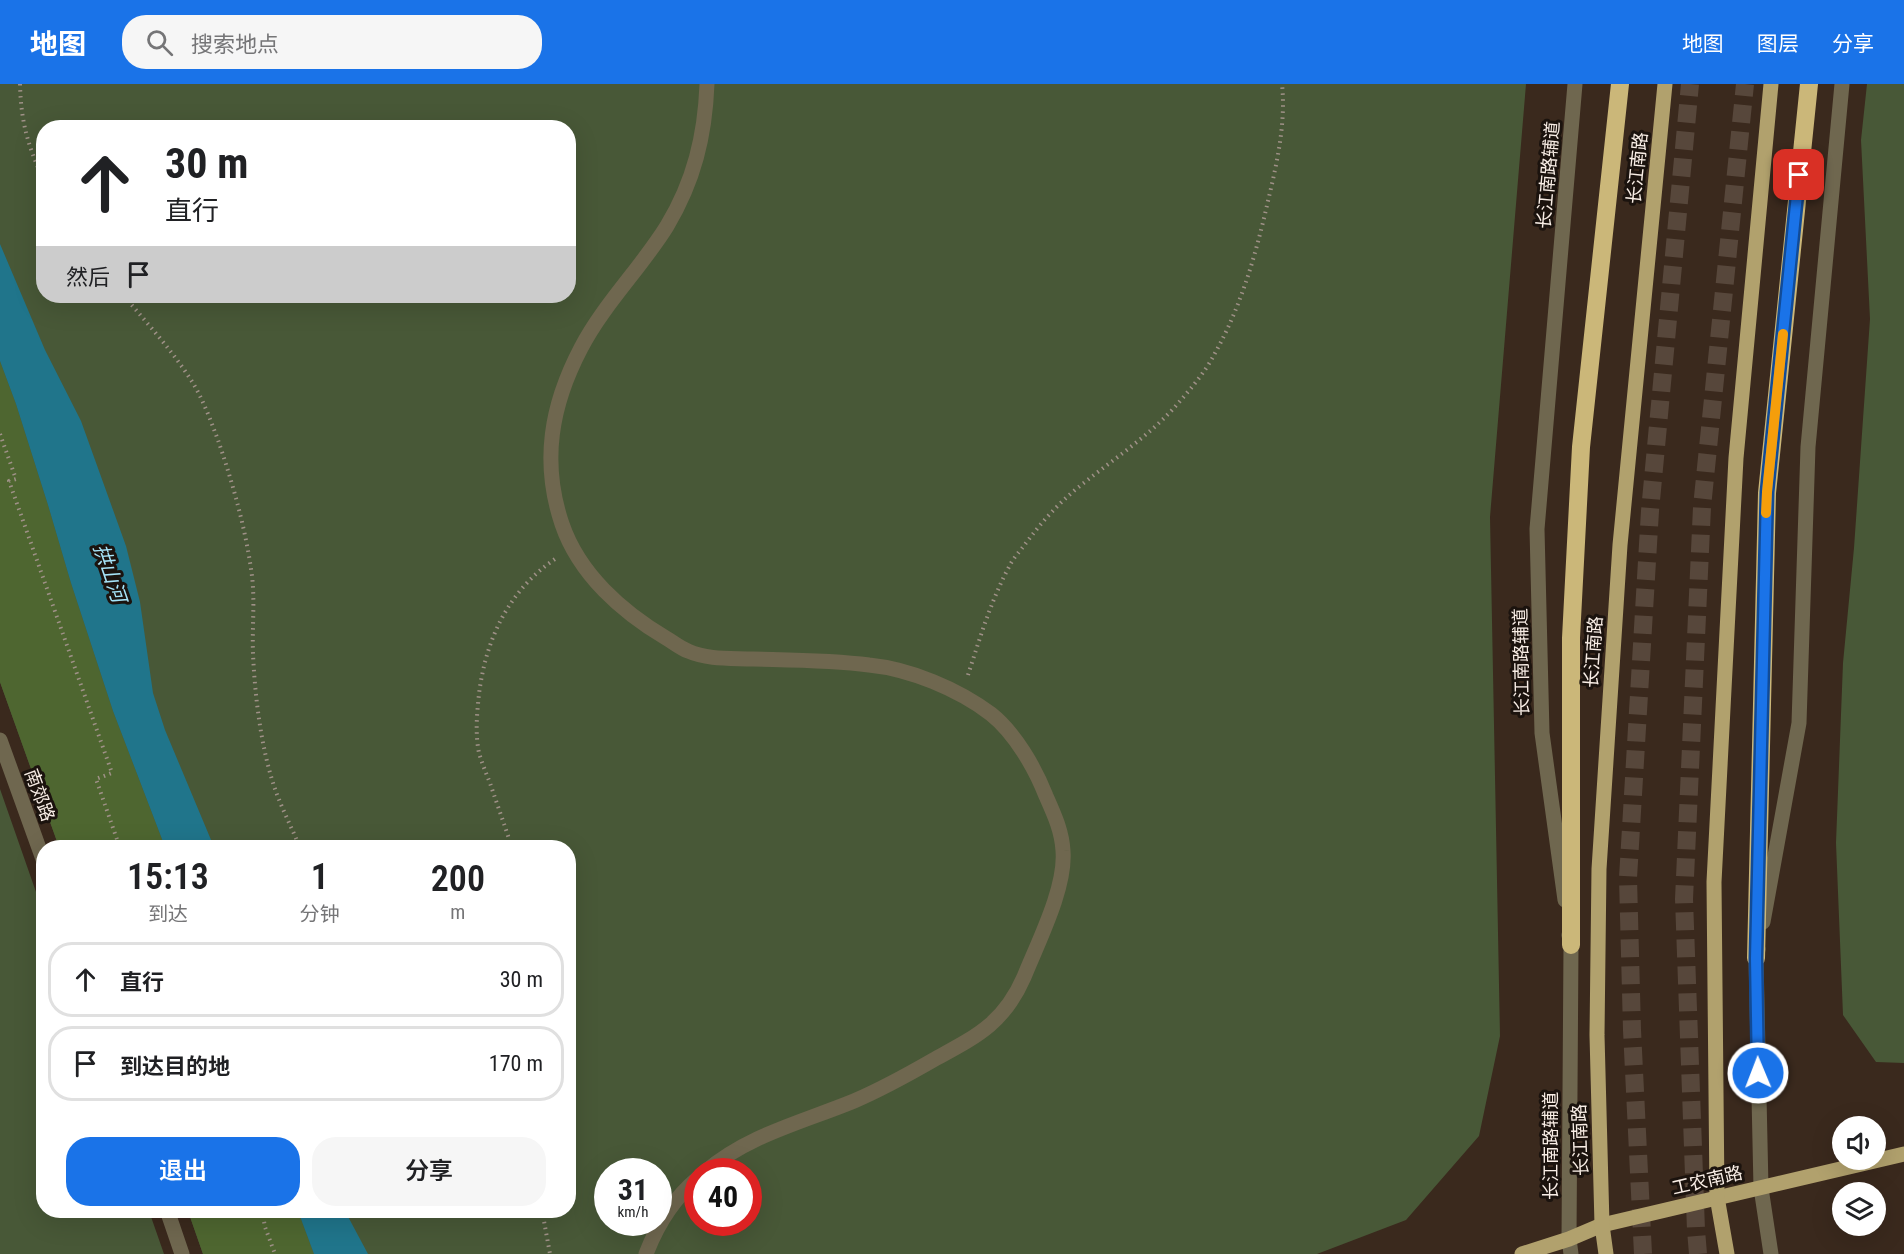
<!DOCTYPE html>
<html lang="zh">
<meta charset="utf-8">
<style>
body{margin:0;font-family:"Roboto Condensed","Noto Sans SC",sans-serif;background:#f6f6f6;color:#202124;height:100vh;display:flex;flex-direction:column;font-size:22px;white-space:nowrap}
*{box-sizing:border-box;margin:0}
p{font-size:20px;color:#757577}
.icon{flex:none;width:33px;height:33px;fill:none;stroke:currentColor;stroke-width:2;stroke-linecap:round;stroke-linejoin:round}
.map{position:relative;flex:1;overflow:hidden}
.details{position:absolute;left:36px;top:756px;width:540px;height:378px;display:flex;flex-direction:column;background:#fff;border-radius:24px;box-shadow:0 6px 24px #0002}
.details>*{flex:none}
.banner{position:absolute;left:36px;top:36px;width:540px;height:183px;border-radius:24px;box-shadow:0 6px 24px #0002;background:#fff;color:#202124;overflow:hidden}
.controls{position:absolute;left:1832px;top:1032px;display:grid;gap:12px}
.controls a{display:grid;place-items:center;width:54px;height:54px;border-radius:50%;background:#fff;box-shadow:0 6px 24px #0002;font-size:30px}
.speed{position:absolute;left:594px;top:1074px;display:flex;gap:12px;font-size:30px;font-weight:700;text-align:center}
.speed>*{display:grid;place-content:center;width:78px;height:78px;border-radius:50%;background:#fff;box-shadow:0 6px 24px #0002;line-height:1}
.speed small{font-size:15px;font-weight:400}
.speed .limit{border:9px solid #d22;background:#fff;color:#111}
.pin{position:absolute;display:grid;place-items:center;width:51px;height:51px;color:#fff;margin:-26px;border-radius:12px;box-shadow:0 3px 9px #0006}
.me{position:absolute;width:66px;margin:-33px;rotate:359deg;stroke-linejoin:round;filter:drop-shadow(0 0 4px #0008)}
.turn{display:flex;align-items:center;gap:21px;height:126px;padding:0 30px;font-size:27px}
.turn .icon{width:78px;height:78px;stroke-width:2.5}
.turn b{display:block;font-size:42px;line-height:51px}
.then{display:flex;align-items:center;height:57px;padding:0 30px;background:#0003;gap:12px;font-size:22px}
.eta{display:flex;justify-content:space-evenly;align-items:center;height:102px;text-align:center}
.eta b{font-size:36px;font-weight:600;line-height:42px}
.action{display:flex;gap:12px;margin-top:auto;padding:12px 30px}
.action a{flex:1;height:69px;border-radius:24px;background:#1a73e8;color:#fff;font-size:24px;font-weight:600;line-height:69px;text-align:center}
.action a+a{background:#f6f6f6;color:#202124}
ul{padding:0;list-style:none}
li{display:flex;align-items:center;gap:18px;height:75px;margin:0 12px 9px;padding:0 18px;border:3px solid #e0e0e0;border-radius:24px}
li div{flex:1}
li b{display:block;font-size:22px}
li em{font-style:normal}
header{display:flex;align-items:center;gap:36px;box-sizing:border-box;height:84px;padding:0 30px;background:#1a73e8;color:#fff}
header strong{font-size:28px}
nav{display:flex;gap:33px;margin-inline-start:auto;font-size:21px}
.search{width:420px;height:54px;background:#f6f6f6;display:flex;align-items:center;gap:15px;box-sizing:border-box;padding:0 21px;border-radius:24px;color:#757577;font-size:22px}
.map>svg:first-child{display:block}
.green{fill:#485837;fill-rule:evenodd}
.forest{fill:#4e6630}
.water{fill:#20758b}
.lines{fill:none;stroke-linecap:round;stroke-linejoin:round}
.highway-tunnel{stroke:#57473b;stroke-width:18;stroke-dasharray:18 9;stroke-linecap:butt}
.path{stroke:#9f9187;stroke-width:4;stroke-dasharray:1.5 4.5;stroke-linecap:butt}
.minor{stroke:#6f674f;stroke-width:15}
.major{stroke:#b1a16d;stroke-width:15}
.highway{stroke:#cbb779;stroke-width:18}
.route-casing{stroke:#114b97;stroke-width:15}
.route{stroke:#1a73e8;stroke-width:10}
.slow{stroke:#f59e0b;stroke-width:10}
.labels{text-anchor:middle;dominant-baseline:central;stroke-width:6;stroke-linejoin:round;paint-order:stroke}
.street-label{font-size:18px;fill:#f9eee6;stroke:#1b130e}
.water-label{font-size:20px;font-style:italic;fill:#a7e5f9;stroke:#1b130e}
</style>
<header>
<strong>地图</strong>
<div class="search"><svg class="icon" aria-label="search" viewBox="0 0 24 24"><circle cx="10" cy="10" r="6"/><path d="M15 15l6 6"/></svg>搜索地点</div>
<nav><a>地图</a><a>图层</a><a>分享</a></nav>
</header>
<div class="map">
<svg width="1904" height="1170" viewBox="0 0 1904 1170">
<rect width="100%" height="100%" fill="#3a291d"/>
<g class="green">
<path d="M0 0H1526L1490 433 1500 952 1479 1052 1406 1136 1317 1170H203L188 1127 568 1126V764L59 763 0 598ZM44 44H568V212H44ZM608 1088H658V1138H608ZM698 1088H748V1138H698Z"/>
<polygon points="1867,0 1904,0 1904,979 1876,978 1843,931 1836,759 1843,579 1854,464 1870,235 1861,56"/>
<polygon points="0,705 43,828 44,1126 149,1127 164,1170 0,1170"/>
</g>
<g class="forest">
<polygon points="0,277 16,320 48,421 71,499 113,627 165,763 59,763 0,598"/>
<polygon points="188,1127 298,1127 314,1170 203,1170"/>
</g>
<g class="water">
<polygon points="0,160 45,266 81,337 126,462 140,518 153,609 165,646 214,763 165,763 113,627 71,499 48,421 16,320 0,277"/>
<polygon points="298,1127 345,1127 368,1170 314,1170"/>
</g>
<g class="lines">
<g class="highway-tunnel">
<polyline points="1643,1170 1632,946 1628,794 1650,427 1690,0"/>
<polyline points="1698,1170 1696,1146 1684,815 1702,423 1745,0"/>
</g>
<g class="path">
<path d="M20 0C21 39 28 62 44 97"/>
<path d="M124 212C146 238 170 264 189 293 202 312 210 335 218 356 233 400 246 446 252 492 255 518 252 544 253 570 255 613 261 664 275 705 282 725 292 744 300 764"/>
<polyline points="0,350 16,395 9,397 112,689 96,695 120,764"/>
<path d="M968 591C980 554 991 516 1010 481 1014 473 1021 466 1026 459 1041 439 1056 422 1075 406 1108 379 1144 356 1173 325 1188 308 1204 290 1214 271 1241 223 1256 170 1268 117 1277 79 1286 39 1282 0"/>
<path d="M512 764C505 742 497 720 490 699 486 689 482 679 479 669 475 649 477 629 479 610 486 555 508 507 555 475"/>
<polyline points="262,1126 265,1143 275,1170"/>
<polyline points="542,1126 550,1170"/>
</g>
<g class="minor">
<polyline points="0,656 44,778"/>
<polyline points="1565,816 1542,649 1537,445 1575,0"/>
<polyline points="1763,838 1799,639 1808,363 1842,0"/>
<polyline points="1569,851 1571,861 1569,1155 1571,1170"/>
<polyline points="1758,865 1756,874 1761,1104 1771,1170"/>
<path d="M705 1088C748 1051 803 1038 854 1017 882 1005 909 990 935 975 977 952 1004 939 1024 893 1038 858 1066 804 1063 767 1062 747 1054 730 1046 712 1035 684 1015 649 991 630 958 605 910 585 869 581 831 576 792 576 753 575 731 574 708 576 688 567 680 564 673 558 666 554 622 528 579 490 562 440 541 378 551 321 581 264 604 220 641 184 667 142 694 97 705 52 707 0"/>
<polyline points="167,1126 182,1170"/>
<path d="M646 1170C657 1141 674 1114 698 1094"/>
</g>
<g class="major">
<polyline points="1522,1170 1569,1155 1602,1141 1904,1070"/>
<polyline points="1606,1170 1602,1141 1597,951 1599,785 1620,461 1665,0"/>
<polyline points="1727,1170 1717,1113 1714,798 1736,374 1771,0"/>
</g>
<g class="highway">
<polyline points="1571,861 1571,554 1581,363 1620,0"/>
<polyline points="1756,874 1767,409 1809,0"/>
</g>
</g>
<g class="lines">
<defs>
<polyline id="route" points="1758,989 1756,874 1767,408 1799,91"/>
</defs>
<use href="#route" class="route-casing"/>
<use href="#route" class="route"/>
<polyline class="slow" points="1766,429 1767,408 1783,250"/>
</g>
<g class="labels">
<g class="street-label">
<text transform="translate(1637 84) rotate(-84)">长江南路</text>
<text transform="translate(1548 91) rotate(-85)">长江南路辅道</text>
<text transform="translate(1593 568) rotate(-86)">长江南路</text>
<text transform="translate(1521 578) rotate(-91)">长江南路辅道</text>
<text transform="translate(40 711) rotate(70)">南郊路</text>
<text transform="translate(1580 1056) rotate(-92)">长江南路</text>
<text transform="translate(1550 1062) rotate(-90)">长江南路辅道</text>
<text transform="translate(1707 1096) rotate(-13)">工农南路</text>
</g>
<g class="water-label">
<text transform="translate(110 489) rotate(71)">拱山河</text>
</g>
</g>
</svg>
<div class="controls">
<a><svg class="icon" aria-label="sound" viewBox="0 0 24 24"><path d="M4 9h4l5-4v14l-5-4H4zM17 9q2 3 0 6"/></svg></a>
<a><svg class="icon" aria-label="layers" viewBox="0 0 24 24"><path d="M12 4l9 5-9 5-9-5zM3 14l9 5 9-5"/></svg></a>
</div>
<div class="speed"><div>31<small>km/h</small></div><div class="limit">40</div></div>
<div class="pin" style="left:1799px;top:91px;background:#d93025"><svg class="icon" aria-label="arrive" viewBox="0 0 24 24"><path d="M6 21V4h12l-3 4 3 4H6"/></svg></div>
<svg class="me" style="left:1758px;top:989px" viewBox="-20 -20 40 40"><circle r="17" fill="#1a73e8" stroke="#fff" stroke-width="3"/><path d="M0-11L8 9 0 5-8 9z" fill="#fff"/></svg>
<div class="banner">
<div class="turn"><svg class="icon" aria-label="ahead" viewBox="0 0 24 24"><path d="M12 20V5M6 11l6-6 6 6"/></svg><div><b>30 m</b>直行</div></div>
<div class="then">然后<svg class="icon" aria-label="arrive" viewBox="0 0 24 24"><path d="M6 21V4h12l-3 4 3 4H6"/></svg></div>
</div>
<section class="details">
<div class="eta">
<div><b>15:13</b><p>到达</p></div>
<div><b>1</b><p>分钟</p></div>
<div><b>200</b><p>m</p></div>
</div>
<ul>
<li><svg class="icon" aria-label="ahead" viewBox="0 0 24 24"><path d="M12 20V5M6 11l6-6 6 6"/></svg><div><b>直行</b></div><em>30 m</em></li>
<li><svg class="icon" aria-label="arrive" viewBox="0 0 24 24"><path d="M6 21V4h12l-3 4 3 4H6"/></svg><div><b>到达目的地</b></div><em>170 m</em></li>
</ul>
<div class="action"><a>退出</a><a>分享</a></div>
</section>
</div>
